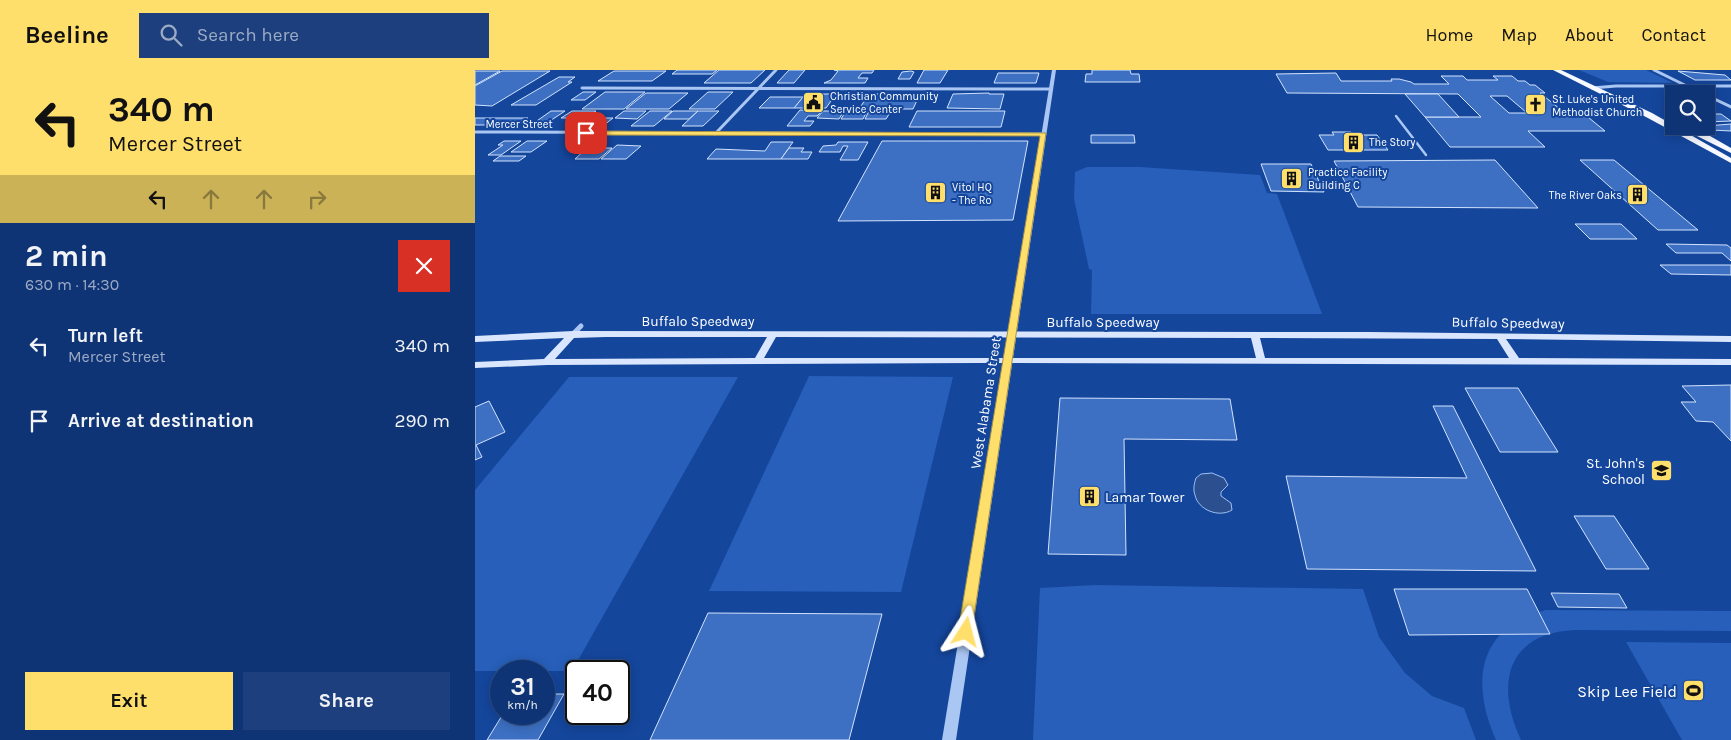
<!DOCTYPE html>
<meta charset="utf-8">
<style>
body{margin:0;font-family:Karla,sans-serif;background:#1d3f7d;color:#f1f3f6;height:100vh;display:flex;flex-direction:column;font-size:19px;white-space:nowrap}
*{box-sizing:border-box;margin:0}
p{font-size:16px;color:#9baac5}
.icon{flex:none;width:28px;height:28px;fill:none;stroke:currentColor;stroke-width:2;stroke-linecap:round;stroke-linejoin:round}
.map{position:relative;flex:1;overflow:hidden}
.details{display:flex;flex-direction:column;background:#0f3475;width:475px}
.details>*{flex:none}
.hud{background:#ffdf6c;color:#111;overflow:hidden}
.fabs{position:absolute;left:1190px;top:15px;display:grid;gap:10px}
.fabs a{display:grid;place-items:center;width:50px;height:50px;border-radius:0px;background:#0f3475;box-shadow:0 2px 12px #0003,0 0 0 1px #2f4f87;font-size:25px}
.speed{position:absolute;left:15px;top:590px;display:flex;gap:10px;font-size:25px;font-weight:700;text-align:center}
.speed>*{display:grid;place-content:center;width:65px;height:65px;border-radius:50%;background:#0f3475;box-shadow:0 2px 12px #0003,0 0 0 1px #2f4f87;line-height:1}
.speed small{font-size:12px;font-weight:400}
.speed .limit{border:2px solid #111;border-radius:8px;background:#fff;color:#111}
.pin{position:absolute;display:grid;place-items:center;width:42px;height:42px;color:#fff;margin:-21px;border-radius:10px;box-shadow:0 2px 8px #0006}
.me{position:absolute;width:55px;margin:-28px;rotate:9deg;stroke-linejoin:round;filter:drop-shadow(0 0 4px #0008)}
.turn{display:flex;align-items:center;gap:18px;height:105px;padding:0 25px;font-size:22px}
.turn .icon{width:65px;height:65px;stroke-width:2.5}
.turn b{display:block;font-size:35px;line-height:42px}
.lanes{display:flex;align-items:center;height:48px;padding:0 25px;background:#0003;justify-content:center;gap:25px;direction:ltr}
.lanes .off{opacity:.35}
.round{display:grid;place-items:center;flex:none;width:52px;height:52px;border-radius:0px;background:#1d3f7d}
.overview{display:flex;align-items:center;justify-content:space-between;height:85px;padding:0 25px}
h1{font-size:30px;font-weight:700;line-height:38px}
.action{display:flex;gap:10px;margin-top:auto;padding:10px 25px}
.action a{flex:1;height:58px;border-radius:0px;background:#ffdf6c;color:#111;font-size:20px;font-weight:700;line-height:58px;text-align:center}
.action a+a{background:#1d3f7d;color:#f1f3f6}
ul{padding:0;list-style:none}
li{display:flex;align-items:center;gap:15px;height:75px;padding:0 25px}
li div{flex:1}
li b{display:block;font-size:19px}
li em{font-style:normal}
header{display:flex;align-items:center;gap:30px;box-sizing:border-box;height:70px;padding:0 25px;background:#ffdf6c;color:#111}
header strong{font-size:24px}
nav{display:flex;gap:28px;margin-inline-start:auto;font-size:18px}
.search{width:350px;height:45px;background:#1d3f7d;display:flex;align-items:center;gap:12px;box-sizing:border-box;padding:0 18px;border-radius:0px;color:#9baac5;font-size:19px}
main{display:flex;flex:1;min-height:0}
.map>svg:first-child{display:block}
.green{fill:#275fba}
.water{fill:#2c4f90;stroke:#9cc0f6}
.building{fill:#3d70c3;stroke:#d2e3fd;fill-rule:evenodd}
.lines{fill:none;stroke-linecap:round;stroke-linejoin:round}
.pedestrian{stroke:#aac6f3;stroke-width:2.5}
.minor-far1{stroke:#aac6f3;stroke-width:3}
.minor{stroke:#aac6f3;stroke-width:5}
.tertiary{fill:#aac6f3;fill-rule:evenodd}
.secondary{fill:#dae6fd;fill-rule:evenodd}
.primary{fill:#f6f9ff;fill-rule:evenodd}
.route{fill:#ffdf6c;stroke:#a69146}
.labels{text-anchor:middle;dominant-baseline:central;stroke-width:4;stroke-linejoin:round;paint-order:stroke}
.far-poi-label{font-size:11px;fill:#fff;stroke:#14469c;text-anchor:start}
.far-street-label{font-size:11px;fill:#fff;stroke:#14469c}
.street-label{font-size:14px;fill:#fff;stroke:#14469c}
.poi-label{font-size:14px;fill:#fff;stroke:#14469c;text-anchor:end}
.near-poi-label{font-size:16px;fill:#fff;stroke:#14469c;text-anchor:end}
</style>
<header>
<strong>Beeline</strong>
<div class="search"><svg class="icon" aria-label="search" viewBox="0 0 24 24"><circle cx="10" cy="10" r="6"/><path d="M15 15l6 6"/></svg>Search here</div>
<nav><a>Home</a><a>Map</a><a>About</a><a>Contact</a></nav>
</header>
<main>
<section class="details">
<div class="hud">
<div class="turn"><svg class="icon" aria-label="left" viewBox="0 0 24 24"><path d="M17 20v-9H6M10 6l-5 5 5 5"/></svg><div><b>340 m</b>Mercer Street</div></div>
<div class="lanes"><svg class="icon" aria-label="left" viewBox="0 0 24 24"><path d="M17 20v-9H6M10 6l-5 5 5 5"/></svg><svg class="icon off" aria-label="ahead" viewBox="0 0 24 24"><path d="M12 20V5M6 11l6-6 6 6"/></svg><svg class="icon off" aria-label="ahead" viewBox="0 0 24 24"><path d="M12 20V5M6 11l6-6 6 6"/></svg><svg class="icon off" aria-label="right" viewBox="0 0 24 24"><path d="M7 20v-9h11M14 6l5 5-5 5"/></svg></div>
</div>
<div class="overview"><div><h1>2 min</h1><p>630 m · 14:30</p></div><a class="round" style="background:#d93025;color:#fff"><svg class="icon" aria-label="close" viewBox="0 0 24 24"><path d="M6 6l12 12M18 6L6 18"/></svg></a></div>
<ul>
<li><svg class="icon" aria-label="left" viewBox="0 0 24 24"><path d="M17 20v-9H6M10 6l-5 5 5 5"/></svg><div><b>Turn left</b><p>Mercer Street</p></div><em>340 m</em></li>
<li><svg class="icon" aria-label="arrive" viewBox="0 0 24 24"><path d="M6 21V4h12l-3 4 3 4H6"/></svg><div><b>Arrive at destination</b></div><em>290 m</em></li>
</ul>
<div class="action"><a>Exit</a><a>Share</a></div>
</section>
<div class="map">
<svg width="1256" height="670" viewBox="0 0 1256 670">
<rect width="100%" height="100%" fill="#14469c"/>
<g class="green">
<polygon points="1104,0 1171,0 1198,13 1133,12"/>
<polygon points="612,97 665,97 785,105 792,123 802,124 847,244 616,244 617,200 614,199 599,129 600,102"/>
<polygon points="334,306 478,307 426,522 234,521"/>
<polygon points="94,307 263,307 97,601 0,601 0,420"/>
<polygon points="620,515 888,519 904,567 930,603 957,626 989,638 1001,670 558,670 565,518"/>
<path d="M1071 540 1256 541V561L1100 560C1031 563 1020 615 1046 670H1021C995 612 1003 557 1071 540Z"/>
<polygon points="1151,572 1256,573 1256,670 1207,670"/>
</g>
<path class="water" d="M737 403 749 408 753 415 746 422V426L756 433 757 440C744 448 723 440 720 425 718 420 719 414 721 408L726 404Z"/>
<g class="building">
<polygon points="202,0 242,0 237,4 197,4"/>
<polygon points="244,0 290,0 276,13 229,13"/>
<polygon points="314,0 330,0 319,13 302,13"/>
<polygon points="359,0 399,0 397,3 387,3 383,8 393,8 390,13 349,13 356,10 363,1"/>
<polygon points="449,0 473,0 465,13 442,13"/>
<polygon points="617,0 655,0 656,4 664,4 665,12 610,12 611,4 617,4"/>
<polygon points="0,1 25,1 0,15"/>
<polygon points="27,1 75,1 17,36 0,35 0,16"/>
<polygon points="139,1 191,1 177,11 123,11"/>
<polygon points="436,1 439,2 435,9 423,9 427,2"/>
<polygon points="1203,1 1250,5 1256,10 1220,10"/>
<polygon points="523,3 564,3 561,13 519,13"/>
<path d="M861 3 866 11H917L916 9H924L936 12 939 14H974L966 6H988L992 10H1023L1018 6H1037L1043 11H1050L1055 15H1060L1070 23H1065L1090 43H1108L1130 61H1053L1070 77H975L950 47H1006L983 24 812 23 801 4ZM1015 26H1032L1052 43H1034Z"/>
<polygon points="84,7 100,7 93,12 97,12 61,35 36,35"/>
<polygon points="108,22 121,22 110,30 96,30"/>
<polygon points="130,22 170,22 149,39 107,39"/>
<polygon points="233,22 258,22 240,39 214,39"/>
<polygon points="171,23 213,23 194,39 151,39"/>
<polygon points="514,23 514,24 529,24 525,39 472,38 478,24"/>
<polygon points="330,24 361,24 351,38 319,38"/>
<polygon points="394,24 445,24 438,39 384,39"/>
<polygon points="930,24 963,24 984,47 950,47"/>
<polygon points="295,27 328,27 319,38 284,38"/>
<polygon points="325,40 347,41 342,46 333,46 329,51 339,51 335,56 312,56"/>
<polygon points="76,41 90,41 69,55 56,55"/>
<polygon points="97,41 121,41 111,48 86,48"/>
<polygon points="149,41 171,41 162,49 140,48"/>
<polygon points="175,41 197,41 179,56 156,56"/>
<polygon points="198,41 223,41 214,49 189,49"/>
<polygon points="223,41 244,41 228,56 207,56"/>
<polygon points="348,41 369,41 364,49 342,48"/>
<polygon points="371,41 392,41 388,49 366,49"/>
<polygon points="394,41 416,41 411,49 390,49"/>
<polygon points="442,41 530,41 526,57 434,57"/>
<polygon points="1231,44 1246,44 1256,51 1231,52"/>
<polygon points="122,45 127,45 124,48 138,48 128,56 103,56 114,47"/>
<polygon points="0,48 53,48 42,55 0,55"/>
<polygon points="1256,54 1256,61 1236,60 1231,56"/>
<polygon points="857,62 876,62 878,65 902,65 913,80 853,80 844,65 859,65"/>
<polygon points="616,65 659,65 660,73 616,73"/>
<polygon points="29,71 46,71 26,85 13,85 28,75 23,75"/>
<polygon points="52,71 72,71 56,82 36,82"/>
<polygon points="407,71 553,71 538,150 363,151"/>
<polygon points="296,72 318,72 306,89 232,89 241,79 290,81"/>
<polygon points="363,72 393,72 383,90 365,90 373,76 368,76 365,82 344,82 348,76 361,75"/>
<polygon points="142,75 166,76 151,89 126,89"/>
<polygon points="127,76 130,78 137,78 124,89 100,89 112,78"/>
<polygon points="314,78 329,78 326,82 337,82 333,89 306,89"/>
<polygon points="25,86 51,86 44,91 18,91"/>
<polygon points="1020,90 1063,138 883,137 859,91"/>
<polygon points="1105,90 1139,90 1223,160 1183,160"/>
<polygon points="786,94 836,94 849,122 796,121"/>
<polygon points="1100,154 1146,154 1162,169 1115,169"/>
<polygon points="1191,174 1252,175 1256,178 1256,191 1247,183 1201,183"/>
<polygon points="1185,195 1256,195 1256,205 1196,204"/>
<polygon points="1256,315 1256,371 1238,352 1221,351 1206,332 1221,332 1207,316"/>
<polygon points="990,318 1043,318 1083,382 1025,382"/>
<polygon points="585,328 755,329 762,370 649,369 651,485 573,484"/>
<polygon points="14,331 30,362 1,375 7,387 0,390 0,337"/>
<polygon points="958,336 978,336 1061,501 832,499 811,406 992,408"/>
<polygon points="1099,446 1139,446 1174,499 1131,499"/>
<polygon points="919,519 1052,519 1075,564 934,565"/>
<polygon points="1076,523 1144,524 1152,538 1083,537"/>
<polygon points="233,543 407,544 374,670 175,670"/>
<polygon points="69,624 89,624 63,670 12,670 28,644 69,644"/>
</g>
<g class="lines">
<polyline class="pedestrian" points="921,46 951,85"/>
<g class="minor-far1">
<polyline points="1179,0 1228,24"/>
<polyline points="107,18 576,19"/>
<polyline points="1117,18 1141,16 1256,16"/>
<polyline points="1231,25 1256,37"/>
<polyline points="0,62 569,64"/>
<polyline points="240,64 301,0"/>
</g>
<polyline class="minor" points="98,264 106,256"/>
<polygon class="tertiary" points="577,0 581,0 481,670 467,670"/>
<path class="secondary" d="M98 261 894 262 1256 266V272L1031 269 1044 288 1256 289V295L502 293 72 295 0 298V292L69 289 89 268 0 272V266ZM131 267H292L280 288 80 289 99 268ZM301 267 776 268 781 288H289ZM785 268 1022 269 1034 288H790Z"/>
<g class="primary">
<polygon points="1078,0 1086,0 1177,43 1256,88 1256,93 1171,47"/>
<polygon points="1222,62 1228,62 1256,78 1256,83 1222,66"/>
</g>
</g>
<polygon class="route" points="108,61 571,63 496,567 491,569 485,567 483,562 565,66 111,65 107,63"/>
<defs>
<symbol id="civic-square" viewBox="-11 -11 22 22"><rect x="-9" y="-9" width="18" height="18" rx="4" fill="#ffdf6c" stroke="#14469c"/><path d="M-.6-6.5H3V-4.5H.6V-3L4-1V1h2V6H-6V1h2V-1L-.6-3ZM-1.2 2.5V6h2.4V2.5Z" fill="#111"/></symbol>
<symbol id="church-square" viewBox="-11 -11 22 22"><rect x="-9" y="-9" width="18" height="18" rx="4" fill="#ffdf6c" stroke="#14469c"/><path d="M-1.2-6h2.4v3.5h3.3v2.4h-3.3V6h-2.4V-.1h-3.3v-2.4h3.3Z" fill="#111"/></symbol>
<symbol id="building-square" viewBox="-11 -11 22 22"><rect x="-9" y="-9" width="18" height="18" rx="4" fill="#ffdf6c" stroke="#14469c"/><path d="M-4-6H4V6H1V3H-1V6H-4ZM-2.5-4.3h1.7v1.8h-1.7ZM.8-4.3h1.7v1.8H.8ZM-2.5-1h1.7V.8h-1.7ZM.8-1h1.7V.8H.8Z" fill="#111"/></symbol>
<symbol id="school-square" viewBox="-11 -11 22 22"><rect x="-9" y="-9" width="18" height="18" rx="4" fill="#ffdf6c" stroke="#14469c"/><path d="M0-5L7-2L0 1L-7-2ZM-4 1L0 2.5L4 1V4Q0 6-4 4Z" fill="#111"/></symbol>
<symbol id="stadium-square" viewBox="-11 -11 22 22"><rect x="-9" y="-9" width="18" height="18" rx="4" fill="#ffdf6c" stroke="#14469c"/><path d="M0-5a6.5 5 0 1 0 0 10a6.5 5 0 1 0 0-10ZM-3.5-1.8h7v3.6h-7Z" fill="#111"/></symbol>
</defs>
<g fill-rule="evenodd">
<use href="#civic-square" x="326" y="20" width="25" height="25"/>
<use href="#church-square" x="1048" y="22" width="25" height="25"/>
<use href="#building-square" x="866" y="60" width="25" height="25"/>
<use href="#building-square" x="804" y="96" width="25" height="25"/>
<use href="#building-square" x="448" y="110" width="25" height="25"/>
<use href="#building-square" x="1150" y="112" width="25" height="25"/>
<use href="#school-square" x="1174" y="388" width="25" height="25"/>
<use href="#building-square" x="602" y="414" width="25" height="25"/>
<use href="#stadium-square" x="1206" y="608" width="25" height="25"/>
</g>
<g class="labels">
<g class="far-poi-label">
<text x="355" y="26">Christian Community<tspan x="355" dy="13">Service Center</tspan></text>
<text x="1077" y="29">St. Luke's United<tspan x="1077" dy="13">Methodist Church</tspan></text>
<text x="894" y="72">The Story</text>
<text x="833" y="102">Practice Facility<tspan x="833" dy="13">Building C</tspan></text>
<text x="477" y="117">Vitol HQ<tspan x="477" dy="13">- The Ro</tspan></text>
<text x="1147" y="125" text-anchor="end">The River Oaks</text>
</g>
<g class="far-street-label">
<text x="44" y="54">Mercer Street</text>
</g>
<g class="street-label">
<text x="223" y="251">Buffalo Speedway</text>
<text x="628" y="252">Buffalo Speedway</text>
<text transform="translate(1033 253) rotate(1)">Buffalo Speedway</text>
<text transform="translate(511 333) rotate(-81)">West Alabama Street</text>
</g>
<g class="poi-label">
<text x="1170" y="393">St. John's<tspan x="1170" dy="16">School</tspan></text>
<text x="630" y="427" text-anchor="start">Lamar Tower</text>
</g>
<g class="near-poi-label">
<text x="1202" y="621">Skip Lee Field</text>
</g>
</g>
</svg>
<div class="fabs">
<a><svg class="icon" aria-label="search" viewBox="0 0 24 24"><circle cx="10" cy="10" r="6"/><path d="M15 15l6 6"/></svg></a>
</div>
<div class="speed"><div>31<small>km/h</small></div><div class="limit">40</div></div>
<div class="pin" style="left:111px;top:63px;background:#d93025"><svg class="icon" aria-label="arrive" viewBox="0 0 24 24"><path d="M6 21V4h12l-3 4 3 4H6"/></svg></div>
<svg class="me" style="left:491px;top:562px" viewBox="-20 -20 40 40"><path d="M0-17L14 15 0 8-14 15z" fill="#ffdf6c" stroke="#fff" stroke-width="4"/></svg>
</div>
</main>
